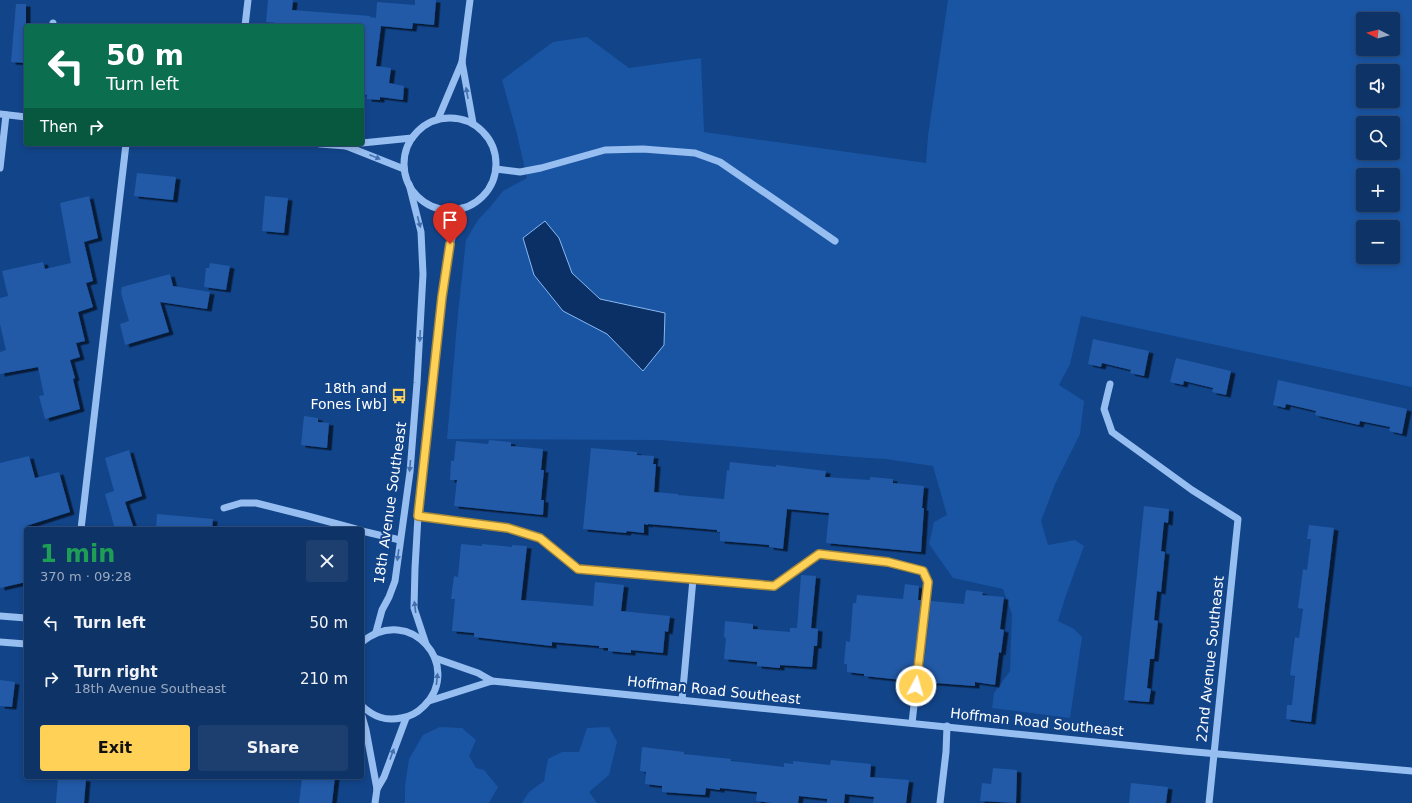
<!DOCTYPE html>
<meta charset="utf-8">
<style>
body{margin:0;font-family:"DejaVu Sans",sans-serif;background:#1c3f70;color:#f1f3f6;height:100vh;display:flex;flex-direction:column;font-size:15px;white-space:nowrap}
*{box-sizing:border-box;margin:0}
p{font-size:13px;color:#9baac0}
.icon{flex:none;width:22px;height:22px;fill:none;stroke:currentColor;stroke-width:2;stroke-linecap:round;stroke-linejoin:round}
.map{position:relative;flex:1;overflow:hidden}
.panel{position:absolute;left:24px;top:527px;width:340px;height:252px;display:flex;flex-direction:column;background:#0e3367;border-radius:4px;box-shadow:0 2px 6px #0003,0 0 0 1px #2e4e7b}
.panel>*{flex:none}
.guide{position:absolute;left:24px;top:24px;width:340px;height:122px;border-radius:4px;box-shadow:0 2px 6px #0003,0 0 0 1px #2e4e7b;background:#0b6e4f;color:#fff;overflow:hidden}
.needle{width:26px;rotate:276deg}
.tools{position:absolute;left:1356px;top:12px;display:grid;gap:8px}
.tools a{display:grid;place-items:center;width:44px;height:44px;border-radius:4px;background:#0e3367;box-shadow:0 2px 6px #0003,0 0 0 1px #2e4e7b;font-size:20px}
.pin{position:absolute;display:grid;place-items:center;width:34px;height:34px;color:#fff;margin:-41px -17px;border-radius:50% 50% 50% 0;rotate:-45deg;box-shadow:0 0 4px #0007}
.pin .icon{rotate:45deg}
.me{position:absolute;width:44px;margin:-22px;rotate:6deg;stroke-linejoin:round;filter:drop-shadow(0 0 3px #0008)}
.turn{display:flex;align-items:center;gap:14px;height:84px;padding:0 16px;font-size:18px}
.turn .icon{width:52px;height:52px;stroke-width:2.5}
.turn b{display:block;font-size:28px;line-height:34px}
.then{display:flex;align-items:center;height:38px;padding:0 16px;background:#0003;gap:8px;font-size:15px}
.round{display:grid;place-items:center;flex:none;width:42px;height:42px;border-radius:4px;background:#1c3f70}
.head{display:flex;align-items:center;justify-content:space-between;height:68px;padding:0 16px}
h1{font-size:24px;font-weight:800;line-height:30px;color:#1e9e55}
.button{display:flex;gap:8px;margin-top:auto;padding:8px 16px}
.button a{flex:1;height:46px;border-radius:4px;background:#ffd257;color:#111;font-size:16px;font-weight:800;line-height:46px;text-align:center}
.button a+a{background:#1c3f70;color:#f1f3f6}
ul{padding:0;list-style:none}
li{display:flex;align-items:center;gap:12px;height:56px;padding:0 16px}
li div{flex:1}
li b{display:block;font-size:15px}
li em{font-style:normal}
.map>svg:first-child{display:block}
.green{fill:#1a55a3;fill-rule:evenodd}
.water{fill:#0b3065;stroke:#89b9f4}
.building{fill:#205aa8;filter:url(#shadow)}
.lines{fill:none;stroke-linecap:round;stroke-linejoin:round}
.minor{stroke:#97bef0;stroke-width:7}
.oneway{fill:#416fad}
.route-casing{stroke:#a68839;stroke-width:10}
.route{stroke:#ffd257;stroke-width:7}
.labels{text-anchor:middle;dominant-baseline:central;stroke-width:4;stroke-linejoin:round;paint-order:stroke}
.poi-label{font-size:14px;fill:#fff;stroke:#124489;text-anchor:end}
.street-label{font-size:14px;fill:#fff;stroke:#124489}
</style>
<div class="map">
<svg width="1412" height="803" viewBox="0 0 1412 803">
<defs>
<filter id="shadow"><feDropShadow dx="4.5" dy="2.5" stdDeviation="0" flood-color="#0009"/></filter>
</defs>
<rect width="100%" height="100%" fill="#124489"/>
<g class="green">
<path d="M948 0H1412V387L1081 316 1070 364 1059 385 1084 401 1080 434 1055 484 1041 521 1048 545 1075 540 1084 546 1065 598 1058 621 1074 629 1082 637 1070 718 992 708 994 693 1010 671 1012 614 1003 589 953 578 929 544 934 522 947 515 933 466 886 459 855 457 660 440 447 439 458 313 466 240 478 220 491 206 503 191 527 178 517 134 502 80 553 42 587 37 629 68 701 58 704 132 926 163 928 136ZM1363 19H1393V49H1363ZM1363 71H1393V101H1363ZM1363 123H1393V153H1363ZM1363 175H1393V205H1363ZM1363 227H1393V257H1363ZM559 238 572 273 600 299 665 313 644 371 607 334 563 311 534 275Z"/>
<polygon points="440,727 462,728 476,740 469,756 476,768 484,770 498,787 489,803 405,803 405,786 409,759 423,735"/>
<polygon points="609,727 617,742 609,775 589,792 597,803 522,803 529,792 544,781 548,759 562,752 579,752 587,728"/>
</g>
<polygon class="water" points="545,221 559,238 572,273 600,299 665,313 664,345 643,371 607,334 563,311 534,275 523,238"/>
<g class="building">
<polygon points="268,0 293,0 292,10 370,16 370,17 376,18 377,2 415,5 415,0 436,0 434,25 413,23 412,29 381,26 376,66 391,68 389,83 404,86 403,100 380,97 380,100 367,99 367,95 362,94 362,26 304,26 266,22"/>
<polygon points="16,4 26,4 26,63 11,62"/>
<polygon points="137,173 176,177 173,200 134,196"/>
<polygon points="89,196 98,238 84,242 93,281 86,283 93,307 78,312 85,341 76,343 80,357 70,360 75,378 73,379 80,409 45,419 39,396 44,395 38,367 0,374 0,352 6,350 0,324 0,298 8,296 2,271 43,262 45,269 71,263 60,203"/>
<polygon points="265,196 288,198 284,233 262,231"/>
<polygon points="210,263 230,266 226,290 204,287 206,268 209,268"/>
<polygon points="170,274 173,286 210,292 207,309 160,302 169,332 125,345 120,324 129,321 121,293 122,287"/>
<polygon points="1093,339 1149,351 1144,376 1130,373 1131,370 1102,363 1101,367 1088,364"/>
<polygon points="1176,358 1231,371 1226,395 1212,392 1213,388 1184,381 1183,385 1170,382"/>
<polygon points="1278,380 1407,409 1402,434 1389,431 1390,427 1360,421 1359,425 1328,418 1315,415 1316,411 1286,404 1285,408 1273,405"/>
<polygon points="304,416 318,418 318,422 329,423 327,448 301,445"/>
<polygon points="489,440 511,442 511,446 543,449 541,470 544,470 541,500 544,500 543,515 454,506 457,480 450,480 451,461 454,461 456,441 488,444"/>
<polygon points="591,448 637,452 637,455 654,456 653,464 656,464 654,492 678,494 678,495 724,499 727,470 729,471 730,462 776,467 776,465 826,471 825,477 870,480 870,477 893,479 893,483 924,486 922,508 924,508 921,552 826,543 829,513 787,509 783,549 769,547 769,545 720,541 720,532 717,532 717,530 648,524 648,525 644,524 644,533 627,531 626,533 583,529"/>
<polygon points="129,450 142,496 125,502 134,529 115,529 105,494 114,491 105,458"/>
<polygon points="29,456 35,478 59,472 70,512 26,526 26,582 0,588 0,463"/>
<polygon points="1144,506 1169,509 1168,523 1164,522 1161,551 1165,552 1161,592 1157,591 1154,620 1158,621 1154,659 1150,659 1147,688 1151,689 1149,702 1124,700"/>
<polygon points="157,514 213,519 212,529 156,529"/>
<polygon points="1309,525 1334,528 1311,722 1286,719 1287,705 1292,705 1295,676 1290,675 1295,637 1299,638 1303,609 1298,608 1303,569 1307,570 1311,539 1307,539"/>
<polygon points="461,544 482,546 482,544 512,547 512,545 527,546 521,600 593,606 595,582 624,585 621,611 670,616 668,632 665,631 663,653 631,650 631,653 608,651 608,648 599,648 599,646 552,642 552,646 517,642 474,637 474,633 452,631 455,599 451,599 454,576 458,577"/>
<polygon points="801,575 816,576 811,628 818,629 817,646 814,646 812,667 780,665 780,668 757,666 757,662 724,659 726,638 724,637 725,621 753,624 753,629 790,632 790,628 797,628"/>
<polygon points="905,584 919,586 918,600 921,600 912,681 864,676 864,674 847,672 847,664 844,664 846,641 850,642 853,603 856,603 857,595 903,599"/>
<polygon points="966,590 983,592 982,595 1004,597 1000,629 1004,630 1001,653 999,652 995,685 975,682 975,686 922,682 931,601 964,604"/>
<polygon points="0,680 15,682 12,707 0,706"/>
<polygon points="642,747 684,752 684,754 731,759 731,761 784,767 784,763 793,764 793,761 830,765 831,760 871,764 870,777 909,780 906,803 873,803 874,797 845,794 844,803 827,803 827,799 799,796 798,803 772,803 756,801 757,792 720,788 720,790 706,788 705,795 662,792 662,786 645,784 646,772 640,771"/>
<polygon points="993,768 1017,770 1016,803 980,801 982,783 991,784"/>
<polygon points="58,777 86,779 84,803 56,803"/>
<polygon points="310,777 335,777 332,803 299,803 302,778 309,779"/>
<polygon points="1131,783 1168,787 1166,803 1129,803"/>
</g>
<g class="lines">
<g class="minor">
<polyline points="470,0 462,62 473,123"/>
<polyline points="53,26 53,23"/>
<polyline points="245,26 248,0"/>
<polyline points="0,114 26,117"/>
<circle cx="450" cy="164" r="46"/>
<polyline points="438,119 462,62"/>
<polyline points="362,143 412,138"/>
<polyline points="320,144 346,146 356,144"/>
<polyline points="346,146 404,169"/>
<polyline points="0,168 6,115"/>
<polyline points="496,169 520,172 541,168 605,150 643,149 695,153 720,162 835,241"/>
<polyline points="1110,384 1104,409 1112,432 1192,490 1238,519 1209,803"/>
<polyline points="224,508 241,503 256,503 304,515 356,529"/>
<polyline points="418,516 508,528 540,538 578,569 774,586 819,554 888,563 923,571 928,581 912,723"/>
<polyline points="81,529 126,144"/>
<polyline points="362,531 400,540"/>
<polyline points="0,616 26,618"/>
<polyline points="376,632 382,610 389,597 395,581 410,472 417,383 423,274 421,232 409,184"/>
<polyline points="0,642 26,644"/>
<path d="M362 642C410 603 464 666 424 706 418 712 410 717 401 718 385 721 374 717 362 706"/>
<polyline points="426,644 414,608 415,568 418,516 442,297 450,244 462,208"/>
<polyline points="435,658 478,673 492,681"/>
<polyline points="682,700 693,579"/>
<polyline points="429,701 492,681 1184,751 1412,771"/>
<polyline points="362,716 366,730 377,789 375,803"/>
<polyline points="377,789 384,777 406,718"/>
<polyline points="940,803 946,752 947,726"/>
</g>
</g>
<defs><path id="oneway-solid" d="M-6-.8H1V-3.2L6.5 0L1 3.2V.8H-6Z"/></defs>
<g class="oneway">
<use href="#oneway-solid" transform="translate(467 93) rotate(-100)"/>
<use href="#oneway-solid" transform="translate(375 157) rotate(22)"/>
<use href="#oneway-solid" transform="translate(419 222) rotate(75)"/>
<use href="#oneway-solid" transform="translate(420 336) rotate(93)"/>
<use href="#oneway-solid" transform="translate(410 466) rotate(95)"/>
<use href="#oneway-solid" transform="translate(398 555) rotate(98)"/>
<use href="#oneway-solid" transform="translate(415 607) rotate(-97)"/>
<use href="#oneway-solid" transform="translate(437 679) rotate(-84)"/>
<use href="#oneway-solid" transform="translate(392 754) rotate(-70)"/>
</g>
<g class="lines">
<defs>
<polyline id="route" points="450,244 442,297 418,516 508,528 540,538 578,569 774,586 819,554 888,562 923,571 928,582 916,686"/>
</defs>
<use href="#route" class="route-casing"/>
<use href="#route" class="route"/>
</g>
<defs>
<symbol id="bus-bare" viewBox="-9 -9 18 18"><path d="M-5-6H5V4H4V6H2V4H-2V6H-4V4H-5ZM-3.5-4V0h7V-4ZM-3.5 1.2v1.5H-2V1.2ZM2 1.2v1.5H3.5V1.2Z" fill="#ffd257" stroke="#124489" stroke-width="2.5" paint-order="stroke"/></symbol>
</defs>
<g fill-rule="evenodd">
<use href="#bus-bare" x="388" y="385" width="22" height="22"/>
</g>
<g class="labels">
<g class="poi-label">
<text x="387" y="388">18th and<tspan x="387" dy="16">Fones [wb]</tspan></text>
</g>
<g class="street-label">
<text transform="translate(390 503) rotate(-82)">18th Avenue Southeast</text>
<text transform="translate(1210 659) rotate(-84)">22nd Avenue Southeast</text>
<text transform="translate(714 690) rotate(6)">Hoffman Road Southeast</text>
<text transform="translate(1037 722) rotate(6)">Hoffman Road Southeast</text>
</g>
</g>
</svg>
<div class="tools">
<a><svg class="needle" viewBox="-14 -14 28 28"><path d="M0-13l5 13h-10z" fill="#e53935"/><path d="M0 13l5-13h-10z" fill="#9baac0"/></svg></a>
<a><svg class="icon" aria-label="sound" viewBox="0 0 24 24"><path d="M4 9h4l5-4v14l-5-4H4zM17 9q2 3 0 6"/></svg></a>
<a><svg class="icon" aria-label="search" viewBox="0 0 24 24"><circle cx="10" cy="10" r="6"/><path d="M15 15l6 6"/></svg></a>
<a>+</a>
<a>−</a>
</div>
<div class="pin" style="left:450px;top:244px;background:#d93025"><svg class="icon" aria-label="arrive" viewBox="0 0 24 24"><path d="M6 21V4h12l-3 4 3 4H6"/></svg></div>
<svg class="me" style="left:916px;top:686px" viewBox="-20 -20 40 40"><circle r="17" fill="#ffd257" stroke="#fff" stroke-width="3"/><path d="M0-11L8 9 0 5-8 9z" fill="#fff"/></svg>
<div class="guide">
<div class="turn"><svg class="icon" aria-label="left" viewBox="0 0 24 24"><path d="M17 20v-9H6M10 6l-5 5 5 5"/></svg><div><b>50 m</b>Turn left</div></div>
<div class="then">Then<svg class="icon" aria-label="right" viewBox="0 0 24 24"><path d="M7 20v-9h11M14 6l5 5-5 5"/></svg></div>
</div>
<section class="panel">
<div class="head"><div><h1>1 min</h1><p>370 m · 09:28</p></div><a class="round"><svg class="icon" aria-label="close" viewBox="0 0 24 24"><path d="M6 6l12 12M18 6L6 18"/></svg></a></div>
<ul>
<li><svg class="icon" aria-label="left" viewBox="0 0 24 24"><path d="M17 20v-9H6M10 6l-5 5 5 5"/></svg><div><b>Turn left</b></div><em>50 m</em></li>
<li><svg class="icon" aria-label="right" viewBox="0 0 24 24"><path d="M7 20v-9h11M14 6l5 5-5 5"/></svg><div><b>Turn right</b><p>18th Avenue Southeast</p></div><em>210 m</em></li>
</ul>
<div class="button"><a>Exit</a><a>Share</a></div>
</section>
</div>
